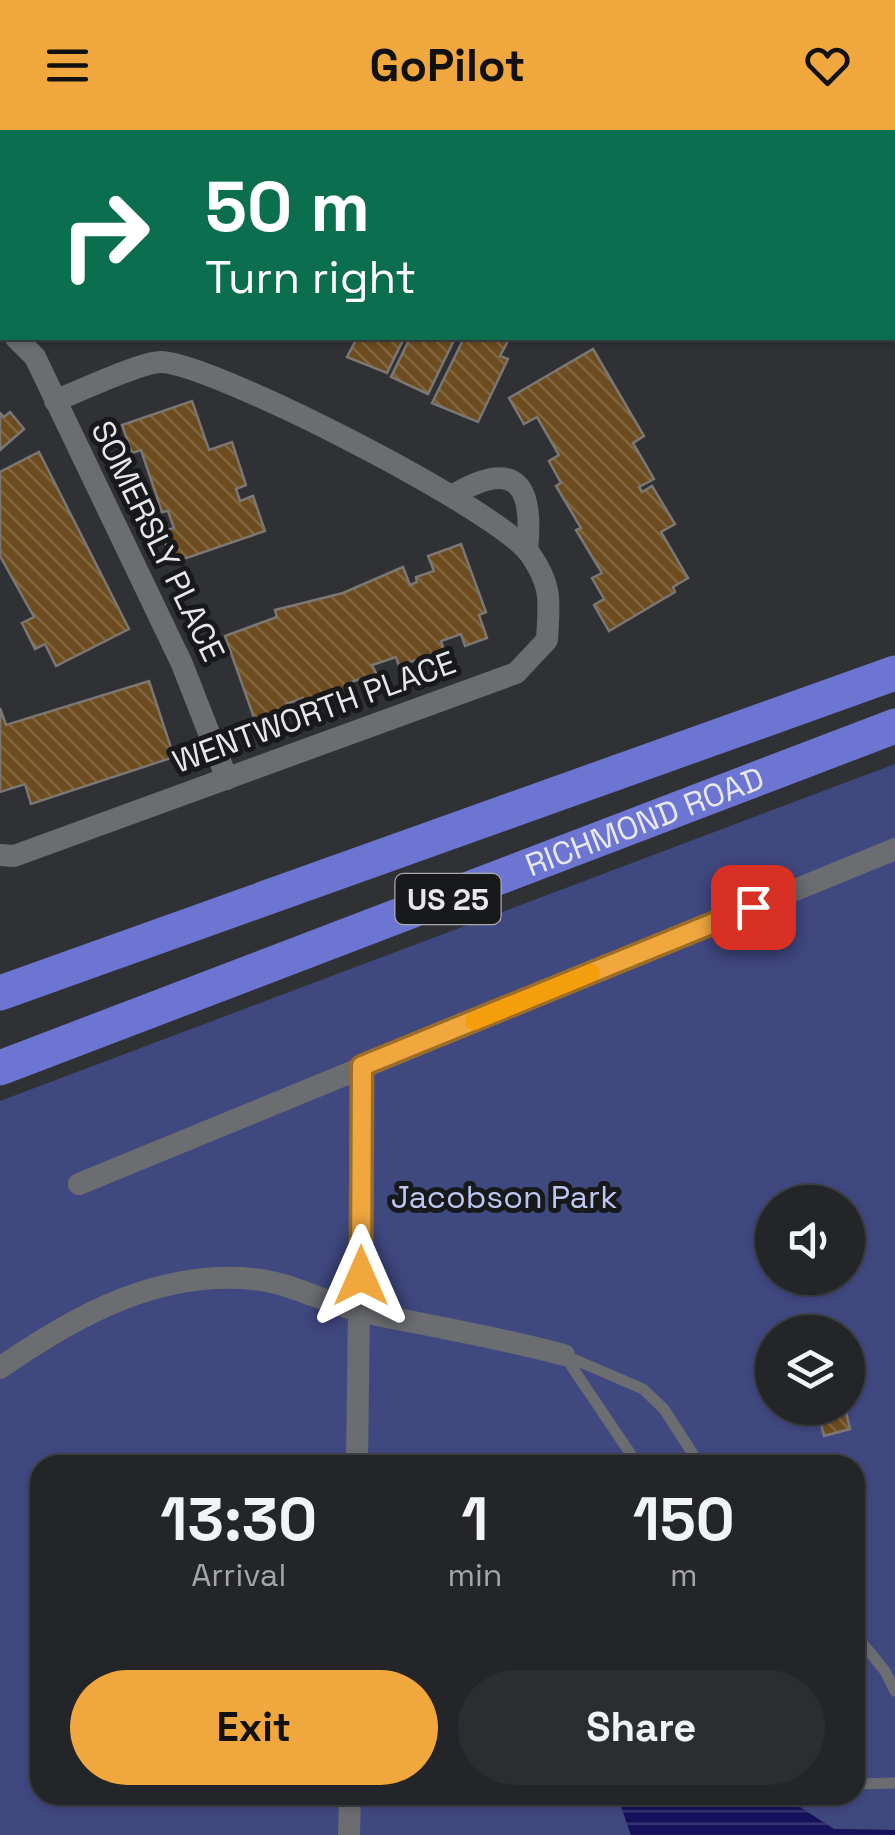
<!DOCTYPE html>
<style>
body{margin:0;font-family:"Space Grotesk",sans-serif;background:#2c2d30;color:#f1f3f6;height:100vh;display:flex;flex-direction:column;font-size:38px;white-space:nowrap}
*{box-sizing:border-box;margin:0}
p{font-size:32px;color:#a3a5a8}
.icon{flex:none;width:55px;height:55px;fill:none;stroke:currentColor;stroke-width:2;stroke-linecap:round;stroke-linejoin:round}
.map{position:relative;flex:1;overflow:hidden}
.details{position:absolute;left:30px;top:1325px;width:835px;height:350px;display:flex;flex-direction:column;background:#242528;border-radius:30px;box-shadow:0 2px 8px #0004,0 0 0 2px #414245}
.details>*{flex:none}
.guide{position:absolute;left:0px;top:0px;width:895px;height:210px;box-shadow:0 2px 8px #0004,0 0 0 2px #414245;background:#0b6e4f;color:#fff;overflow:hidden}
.buttons{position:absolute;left:755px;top:1055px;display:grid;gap:20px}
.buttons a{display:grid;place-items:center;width:110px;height:110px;border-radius:50%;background:#242528;box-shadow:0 2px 8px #0004,0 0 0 2px #414245;font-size:50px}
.pin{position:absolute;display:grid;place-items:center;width:85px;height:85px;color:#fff;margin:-42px;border-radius:20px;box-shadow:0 5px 15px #0006}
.me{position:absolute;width:110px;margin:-55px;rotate:0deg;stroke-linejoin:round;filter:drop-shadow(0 0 8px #0008)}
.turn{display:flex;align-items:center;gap:35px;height:210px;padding:0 40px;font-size:45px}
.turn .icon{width:130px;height:130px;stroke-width:2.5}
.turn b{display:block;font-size:70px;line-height:85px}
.eta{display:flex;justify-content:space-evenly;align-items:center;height:170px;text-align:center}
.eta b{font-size:60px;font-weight:600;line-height:70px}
.cta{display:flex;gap:20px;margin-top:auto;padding:20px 40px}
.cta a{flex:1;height:115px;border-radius:60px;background:#efa73e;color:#111;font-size:40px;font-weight:600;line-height:115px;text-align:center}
.cta a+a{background:#2c2d30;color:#f1f3f6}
header{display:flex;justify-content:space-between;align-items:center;height:130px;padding:0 40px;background:#efa73e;color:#111;font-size:45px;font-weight:600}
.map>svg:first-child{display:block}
.green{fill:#404880;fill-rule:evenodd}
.water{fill:url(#water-rules)}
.building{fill:url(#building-back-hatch);stroke:#7b7773;stroke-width:2.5}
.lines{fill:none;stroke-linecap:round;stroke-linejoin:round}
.service{stroke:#6b6d71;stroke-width:11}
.minor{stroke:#6b6d71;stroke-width:22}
.trunk{stroke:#6c76d2;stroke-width:35}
.route-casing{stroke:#9b6d28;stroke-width:25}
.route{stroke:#efa73e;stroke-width:18}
.slow{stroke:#f59e0b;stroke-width:18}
.labels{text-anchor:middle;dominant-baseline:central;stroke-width:10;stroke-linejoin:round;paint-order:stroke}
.shield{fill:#18191b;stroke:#aaaaad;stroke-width:2.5}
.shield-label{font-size:30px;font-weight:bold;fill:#e8e8eb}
.street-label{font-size:32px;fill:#e8e8eb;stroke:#18191b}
.park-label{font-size:32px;fill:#bdc7f2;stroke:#18191b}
</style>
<header><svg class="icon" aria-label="menu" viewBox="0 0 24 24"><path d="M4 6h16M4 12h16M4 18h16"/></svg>GoPilot<svg class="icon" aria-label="heart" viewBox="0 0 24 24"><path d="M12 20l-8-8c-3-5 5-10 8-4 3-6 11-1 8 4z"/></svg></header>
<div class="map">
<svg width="895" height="1705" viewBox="0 0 895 1705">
<defs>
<pattern id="water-rules" width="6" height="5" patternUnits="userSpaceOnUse" patternTransform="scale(2.5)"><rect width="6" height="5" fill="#16115c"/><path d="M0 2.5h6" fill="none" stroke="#383474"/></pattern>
<pattern id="building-back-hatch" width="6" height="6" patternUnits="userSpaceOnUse" patternTransform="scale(2.5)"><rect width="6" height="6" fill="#6d4c1f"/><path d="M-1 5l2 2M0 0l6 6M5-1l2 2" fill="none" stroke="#826640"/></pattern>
</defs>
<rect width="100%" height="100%" fill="#303135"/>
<path class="green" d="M895 634V1700L834 1699 781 1665H855V1335H40V1665H617L631 1705H0V971ZM772 1072H848V1148H772ZM772 1202H848V1278H772Z"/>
<polygon class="water" points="617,1665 781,1665 834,1699 895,1700 895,1705 631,1705"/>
<g class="building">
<polygon points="357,208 404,208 387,243 347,227"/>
<polygon points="410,208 455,208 428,264 391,247"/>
<polygon points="464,208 508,211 500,226 508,229 478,292 432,273"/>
<polygon points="593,219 644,306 633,313 654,349 639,357 642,362 652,356 675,394 661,402 688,448 673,457 675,462 609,501 594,475 604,469 592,448 602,443 576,400 581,398 556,356 561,353 549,331 559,325 537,287 524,294 509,268"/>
<polygon points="192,271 209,320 232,312 246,355 236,359 240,371 253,366 265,401 172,433 162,402 174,398 168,381 162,382 141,320 132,323 122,295"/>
<polygon points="10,282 24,299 0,320 0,283 4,287"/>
<polygon points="39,322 129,499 56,536 45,514 35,519 22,493 34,487 0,426 0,342"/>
<polygon points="461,414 486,482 479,485 487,508 465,516 461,504 441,511 444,520 399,536 396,527 372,535 376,543 349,553 353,563 307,580 303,568 286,574 290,584 257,596 225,506 277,487 275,480 343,463 403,437 410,455 417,452 416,447 434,441 428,426"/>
<polygon points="149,551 174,627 31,674 25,654 0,662 0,578 6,595"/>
<polygon points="817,1278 845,1278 850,1299 824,1306"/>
<polygon points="855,1568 860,1568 865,1626 855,1627"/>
</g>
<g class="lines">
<g class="service">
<polyline points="564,1225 643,1259 664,1279 700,1335"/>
<polyline points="564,1225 638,1335"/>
<polyline points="855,1504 885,1541 895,1561"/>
<polyline points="855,1654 895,1653"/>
</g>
<g class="minor">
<polyline points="0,191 2,194"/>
<polyline points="16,208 35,227 182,534 227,649"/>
<path d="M455 364C517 328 534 356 527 420"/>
<path d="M0 725 14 726 516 543 547 510C549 472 553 457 530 424 499 380 216 235 162 232 143 231 77 262 55 271"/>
<polyline points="79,1054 895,719"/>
<path d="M0 1238C76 1185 158 1140 253 1149 290 1152 327 1174 363 1182 430 1196 497 1207 564 1225"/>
<polyline points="357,1335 362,937"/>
<polyline points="349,1705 350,1665"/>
</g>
<g class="trunk">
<polyline points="0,863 895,543"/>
<path id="s1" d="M0 938 895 596"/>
</g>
</g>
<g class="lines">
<defs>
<polyline id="route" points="361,1146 362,936 753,777"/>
</defs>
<use href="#route" class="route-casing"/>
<use href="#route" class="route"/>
<polyline class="slow" points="474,891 591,843"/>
</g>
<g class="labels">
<rect class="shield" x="395.5" y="744" width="105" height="50" rx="8"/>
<g class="shield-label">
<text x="448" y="769">US 25</text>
</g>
<g class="street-label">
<text transform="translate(158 411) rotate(64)">SOMERSLY PLACE</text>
<text transform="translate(314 582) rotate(-20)">WENTWORTH PLACE</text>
<text stroke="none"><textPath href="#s1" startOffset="690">RICHMOND ROAD</textPath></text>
</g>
<g class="park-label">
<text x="504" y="1067">Jacobson Park</text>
</g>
</g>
</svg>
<div class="buttons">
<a><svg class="icon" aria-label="sound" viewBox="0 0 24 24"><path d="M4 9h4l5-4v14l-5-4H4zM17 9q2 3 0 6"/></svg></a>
<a><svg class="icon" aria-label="layers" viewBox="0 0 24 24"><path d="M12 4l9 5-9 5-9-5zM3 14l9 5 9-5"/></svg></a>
</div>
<div class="pin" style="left:753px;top:777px;background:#d93025"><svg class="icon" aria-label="arrive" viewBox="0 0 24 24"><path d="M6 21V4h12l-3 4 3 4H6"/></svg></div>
<svg class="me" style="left:361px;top:1146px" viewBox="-20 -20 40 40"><path d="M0-17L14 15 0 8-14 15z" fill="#efa73e" stroke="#fff" stroke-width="4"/></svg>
<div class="guide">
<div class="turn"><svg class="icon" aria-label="right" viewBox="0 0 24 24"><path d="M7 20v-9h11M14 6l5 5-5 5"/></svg><div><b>50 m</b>Turn right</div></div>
</div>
<section class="details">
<div class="eta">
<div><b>13:30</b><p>Arrival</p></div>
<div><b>1</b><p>min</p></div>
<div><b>150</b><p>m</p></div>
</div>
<div class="cta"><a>Exit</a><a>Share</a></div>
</section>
</div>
